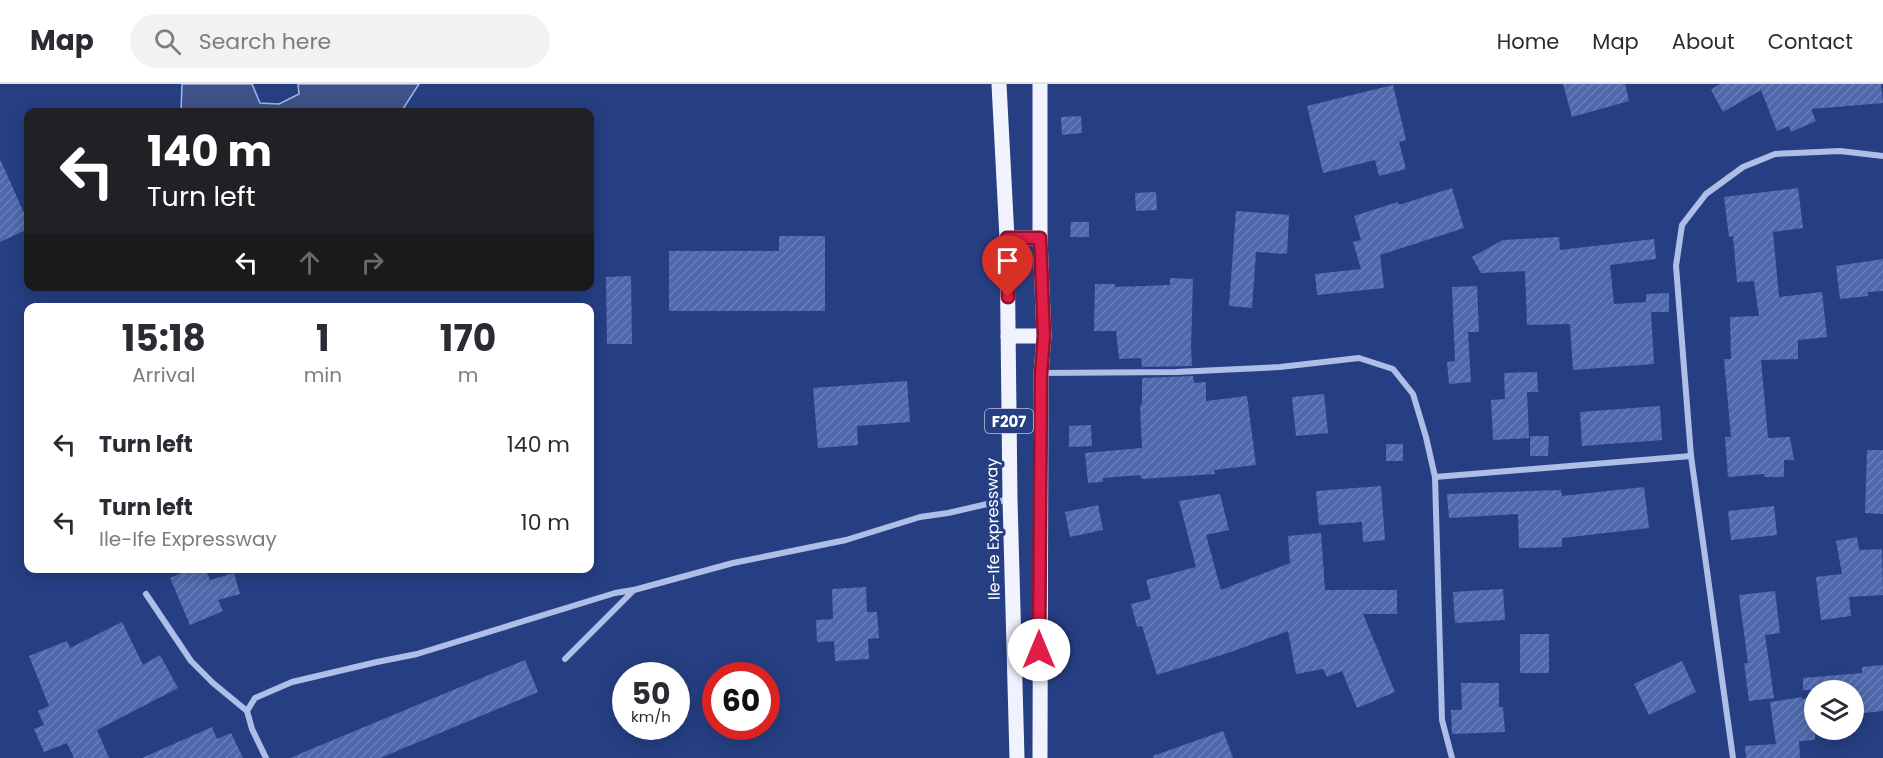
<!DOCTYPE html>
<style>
body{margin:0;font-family:Poppins,sans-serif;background:#f2f2f3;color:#2b2b33;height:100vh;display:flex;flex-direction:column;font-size:22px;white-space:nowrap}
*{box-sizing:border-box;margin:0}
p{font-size:20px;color:#7c7c81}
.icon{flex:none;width:33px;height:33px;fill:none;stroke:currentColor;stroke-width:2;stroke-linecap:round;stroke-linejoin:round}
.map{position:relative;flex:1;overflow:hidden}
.side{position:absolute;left:24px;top:219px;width:570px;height:270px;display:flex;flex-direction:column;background:#fff;border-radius:12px;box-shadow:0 3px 15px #0003}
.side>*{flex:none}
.top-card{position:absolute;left:24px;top:24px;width:570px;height:183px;border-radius:12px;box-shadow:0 3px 15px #0003;background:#202124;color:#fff;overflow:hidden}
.controls{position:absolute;left:1804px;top:596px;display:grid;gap:12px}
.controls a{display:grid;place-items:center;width:60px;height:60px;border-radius:50%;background:#fff;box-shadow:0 3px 15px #0003;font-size:30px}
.speed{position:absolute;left:612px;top:578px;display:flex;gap:12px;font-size:30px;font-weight:700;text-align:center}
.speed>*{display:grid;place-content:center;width:78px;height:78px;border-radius:50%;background:#fff;box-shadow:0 3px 15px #0003;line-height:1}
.speed small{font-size:15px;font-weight:400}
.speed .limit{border:9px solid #d22;background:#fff;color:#111}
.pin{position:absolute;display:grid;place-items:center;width:51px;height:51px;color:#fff;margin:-62px -26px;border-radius:50% 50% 50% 0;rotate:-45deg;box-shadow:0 0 6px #0007}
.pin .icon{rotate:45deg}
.me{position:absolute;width:66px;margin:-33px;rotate:0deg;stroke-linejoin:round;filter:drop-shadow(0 0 4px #0008)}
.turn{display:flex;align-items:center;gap:21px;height:126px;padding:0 24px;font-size:27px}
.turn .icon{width:78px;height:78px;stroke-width:2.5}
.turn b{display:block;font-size:42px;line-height:51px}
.lanes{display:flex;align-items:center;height:57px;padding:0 24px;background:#0003;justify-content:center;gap:30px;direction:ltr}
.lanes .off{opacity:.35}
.eta{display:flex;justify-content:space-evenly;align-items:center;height:102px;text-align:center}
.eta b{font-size:36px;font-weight:700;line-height:42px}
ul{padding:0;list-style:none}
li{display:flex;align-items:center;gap:18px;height:78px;padding:0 24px}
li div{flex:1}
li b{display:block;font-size:22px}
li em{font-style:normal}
header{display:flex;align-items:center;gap:36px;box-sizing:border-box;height:84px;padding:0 30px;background:#fff;border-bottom:2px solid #e1e1e2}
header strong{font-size:28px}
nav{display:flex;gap:33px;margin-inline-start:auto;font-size:21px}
.search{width:420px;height:54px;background:#f2f2f3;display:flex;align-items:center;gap:15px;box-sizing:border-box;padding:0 21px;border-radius:33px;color:#7c7c81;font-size:22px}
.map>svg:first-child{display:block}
.water{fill:#405285;stroke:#a2b7e8;stroke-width:1.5}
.building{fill:url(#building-hatch)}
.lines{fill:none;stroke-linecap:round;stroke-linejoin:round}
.street{stroke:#aebfe7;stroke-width:6}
.primary{stroke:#f0f3fd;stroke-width:15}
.route-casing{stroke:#92132f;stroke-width:15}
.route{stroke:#e11d48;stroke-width:10}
.labels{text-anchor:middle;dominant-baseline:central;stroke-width:6;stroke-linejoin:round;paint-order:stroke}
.shield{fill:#263f83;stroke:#bec5da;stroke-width:1.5}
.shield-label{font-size:15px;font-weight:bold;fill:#fff}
.street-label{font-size:16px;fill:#fff;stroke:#263f83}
</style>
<header>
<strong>Map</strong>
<div class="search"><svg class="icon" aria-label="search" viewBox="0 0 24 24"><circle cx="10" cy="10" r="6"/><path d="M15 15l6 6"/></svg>Search here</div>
<nav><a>Home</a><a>Map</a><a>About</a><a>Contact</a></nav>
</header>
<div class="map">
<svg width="1883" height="674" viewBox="0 0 1883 674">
<defs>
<pattern id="building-hatch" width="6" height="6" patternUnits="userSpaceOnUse" patternTransform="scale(1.5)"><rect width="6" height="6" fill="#4e69ab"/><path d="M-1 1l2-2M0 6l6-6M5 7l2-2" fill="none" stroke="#6980b8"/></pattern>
</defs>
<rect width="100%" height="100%" fill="#263f83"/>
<polygon class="water" points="182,0 252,0 260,19 279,20 299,10 298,0 419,0 401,28 181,28"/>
<g class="building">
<polygon points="1563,0 1625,0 1629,17 1572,33"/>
<polygon points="1720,0 1881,0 1883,19 1811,25 1816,37 1791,48 1789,42 1777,47 1761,6 1723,28 1711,6"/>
<polygon points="1393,1 1406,56 1399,58 1406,85 1379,92 1375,76 1323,89 1307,22"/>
<polygon points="1081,32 1082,49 1062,51 1061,33"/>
<polygon points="0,75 28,138 28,145 0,158"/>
<polygon points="1452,104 1464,144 1380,171 1384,204 1317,211 1315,190 1361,185 1353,158 1361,156 1354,132 1398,118 1399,121"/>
<polygon points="1798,104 1803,144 1773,148 1779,213 1822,208 1827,253 1798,256 1798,275 1761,276 1768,354 1790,353 1794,376 1784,376 1784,393 1764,393 1764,390 1728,393 1725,353 1731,353 1724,275 1731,275 1730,233 1759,232 1754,197 1737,198 1733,152 1729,153 1724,113"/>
<polygon points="1156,108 1157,126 1136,127 1135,109"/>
<polygon points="1236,127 1289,131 1287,170 1256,168 1252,224 1229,222"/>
<polygon points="1071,138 1089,138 1089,153 1070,153"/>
<polygon points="779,152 825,152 825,227 669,227 669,167 779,167"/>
<polygon points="1559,153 1560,166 1654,155 1656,175 1610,181 1614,220 1646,218 1646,210 1669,209 1669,228 1651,228 1654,280 1573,286 1570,240 1527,241 1525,187 1481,189 1472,173 1503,156"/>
<polygon points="1883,175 1883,207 1868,208 1868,212 1840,215 1836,182"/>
<polygon points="631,192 632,260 607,260 606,193"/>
<polygon points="1170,194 1193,195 1191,263 1192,282 1142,283 1141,274 1119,275 1116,247 1094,247 1095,200 1115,200 1115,203 1170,201"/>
<polygon points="1477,202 1479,248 1468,248 1471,298 1449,300 1447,278 1455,277 1452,203"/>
<polygon points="1537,288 1538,308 1527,308 1529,354 1493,356 1491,316 1505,315 1504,289"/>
<polygon points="1193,292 1194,299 1206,298 1206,317 1247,312 1256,381 1214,386 1215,390 1142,395 1140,391 1103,394 1103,398 1088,399 1085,369 1142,364 1140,321 1142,321 1142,294"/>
<polygon points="907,297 910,338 857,342 858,361 818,364 813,304"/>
<polygon points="1324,310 1328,349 1296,352 1292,313"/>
<polygon points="1660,322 1662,356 1582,362 1580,328"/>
<polygon points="1091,341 1092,362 1069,363 1069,342"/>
<polygon points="1530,352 1549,352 1548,372 1530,372"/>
<rect x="1386" y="360" width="17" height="17"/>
<polygon points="1867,366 1883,366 1883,430 1865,429"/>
<polygon points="1381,402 1385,456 1363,458 1362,438 1319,441 1316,407"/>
<polygon points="1644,403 1649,444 1562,454 1562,463 1519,464 1518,430 1449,434 1447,410 1561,406 1562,412"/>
<polygon points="1220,410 1229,446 1206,451 1221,506 1290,479 1288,452 1321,449 1325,506 1397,506 1397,530 1363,530 1395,608 1357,624 1342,587 1327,593 1323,585 1296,590 1288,547 1231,568 1157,591 1142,542 1137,543 1131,520 1151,515 1146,496 1196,483 1179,417"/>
<polygon points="1098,421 1103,446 1070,453 1065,428"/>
<polygon points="1774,422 1777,451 1731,456 1728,427"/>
<polygon points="1857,453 1859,466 1882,465 1883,511 1849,513 1851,532 1821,536 1816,493 1842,490 1836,457"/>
<polygon points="193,484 205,484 210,496 234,489 240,510 218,516 223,527 190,541 170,494"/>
<polygon points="866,503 867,528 877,528 879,554 868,555 869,575 835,577 834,557 817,558 816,536 833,535 832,505"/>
<polygon points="1503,505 1505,536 1455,539 1453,508"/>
<polygon points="1775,507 1780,549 1765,551 1774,614 1749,617 1744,579 1748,579 1739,511"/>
<polygon points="122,538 143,581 160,571 178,604 97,646 109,674 74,674 67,659 44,668 34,645 44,641 38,627 49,622 29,572 67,557 70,564"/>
<rect x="1520" y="550" width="29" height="39"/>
<polygon points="525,576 538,608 380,674 290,674"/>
<polygon points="1682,577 1696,608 1649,631 1634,600"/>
<polygon points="1883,581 1883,627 1854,630 1854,606 1803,606 1803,594 1862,589 1862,583"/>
<polygon points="1461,599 1499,599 1499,623 1503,623 1505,648 1452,650 1451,626 1462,626"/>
<polygon points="1802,613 1802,615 1815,614 1815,656 1799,657 1800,674 1746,674 1745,662 1776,660 1770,618"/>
<polygon points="212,643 217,655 231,649 243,674 142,674"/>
<polygon points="1223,647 1233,674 1154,674 1153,672"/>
</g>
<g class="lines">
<g class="street">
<polyline points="1041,289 1176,288 1280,283 1359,274 1393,285 1413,310 1426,353 1435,393 1691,372"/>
<polyline points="1435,393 1442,636 1452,674"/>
<polyline points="146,510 191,577 213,599 247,627"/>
<polyline points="565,575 634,506 733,479 846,456 920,433 948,429 1009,415"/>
<polyline points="266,674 252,645 247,627 255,614 292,598 377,578 417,570 615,509 633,506"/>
<polyline points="1733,674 1691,372 1676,182 1682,141 1706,110 1743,83 1775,70 1840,67 1883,72"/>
</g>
<g class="primary">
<polyline points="999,0 1007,154 1010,415 1017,674"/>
<polyline points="1007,154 1040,154"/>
<polyline points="1008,252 1044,252"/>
<polyline points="1040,674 1041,289 1044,252 1040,154 1040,0"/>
</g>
</g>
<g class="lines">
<defs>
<polyline id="route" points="1008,213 1007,154 1040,154 1044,252 1041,290 1039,566"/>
</defs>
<use href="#route" class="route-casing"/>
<use href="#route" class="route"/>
</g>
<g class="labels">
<rect class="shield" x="985" y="325" width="48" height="24" rx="4.5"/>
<g class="shield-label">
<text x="1009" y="337">F207</text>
</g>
<g class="street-label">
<text transform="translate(993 445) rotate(-91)">Ile-Ife Expressway</text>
</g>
</g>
</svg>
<div class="controls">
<a><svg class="icon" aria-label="layers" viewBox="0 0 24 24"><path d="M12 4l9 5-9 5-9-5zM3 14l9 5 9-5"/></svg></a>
</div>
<div class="speed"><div>50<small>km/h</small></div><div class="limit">60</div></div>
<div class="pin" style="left:1008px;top:213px;background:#d93025"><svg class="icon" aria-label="arrive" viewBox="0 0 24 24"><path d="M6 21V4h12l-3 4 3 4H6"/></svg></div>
<svg class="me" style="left:1039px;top:566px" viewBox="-20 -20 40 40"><circle r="19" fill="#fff"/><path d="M0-13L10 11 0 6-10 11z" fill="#e11d48"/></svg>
<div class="top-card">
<div class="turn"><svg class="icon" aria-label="left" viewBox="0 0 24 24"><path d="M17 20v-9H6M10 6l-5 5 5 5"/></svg><div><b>140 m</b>Turn left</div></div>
<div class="lanes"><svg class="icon" aria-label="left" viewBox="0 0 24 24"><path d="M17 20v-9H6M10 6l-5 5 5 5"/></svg><svg class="icon off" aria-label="ahead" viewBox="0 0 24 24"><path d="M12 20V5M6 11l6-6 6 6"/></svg><svg class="icon off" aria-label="right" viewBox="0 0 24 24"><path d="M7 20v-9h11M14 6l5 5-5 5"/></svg></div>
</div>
<section class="side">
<div class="eta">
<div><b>15:18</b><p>Arrival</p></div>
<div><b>1</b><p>min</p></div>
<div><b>170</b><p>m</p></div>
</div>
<ul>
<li><svg class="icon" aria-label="left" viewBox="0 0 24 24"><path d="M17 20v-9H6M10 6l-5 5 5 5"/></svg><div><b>Turn left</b></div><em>140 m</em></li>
<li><svg class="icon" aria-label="left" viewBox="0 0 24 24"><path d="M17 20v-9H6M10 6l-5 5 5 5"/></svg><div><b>Turn left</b><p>Ile-Ife Expressway</p></div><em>10 m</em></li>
</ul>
</section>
</div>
